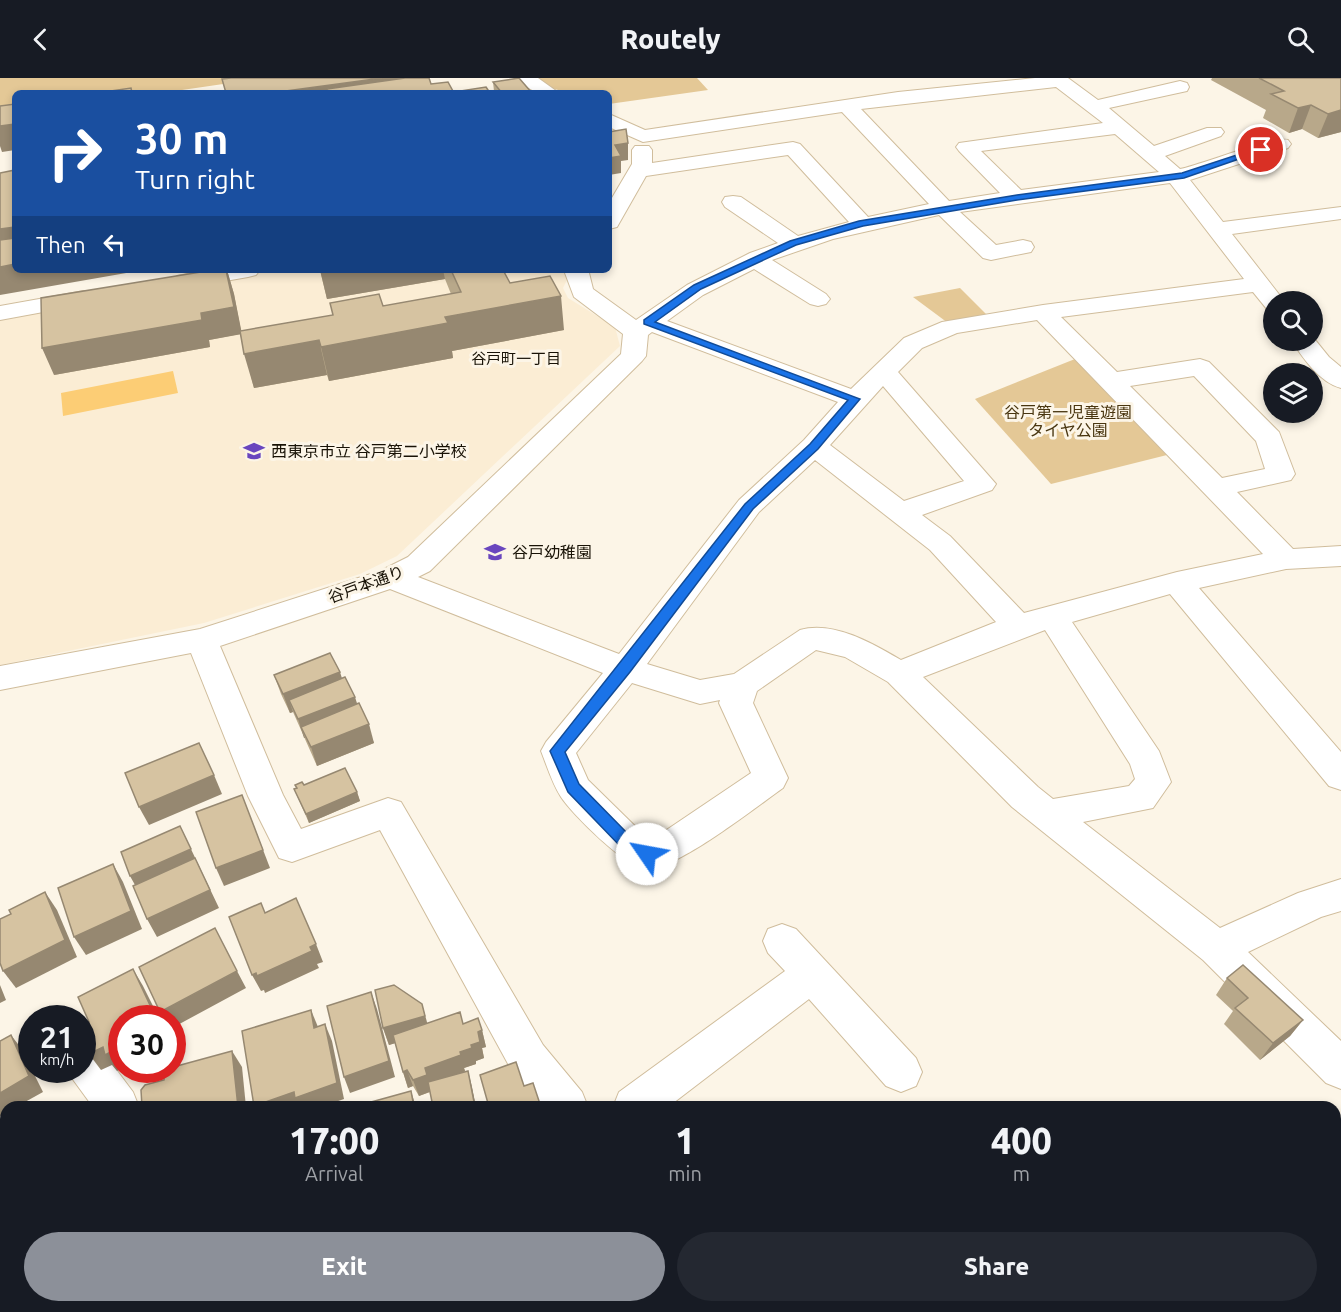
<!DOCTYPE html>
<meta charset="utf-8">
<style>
body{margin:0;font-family:Ubuntu,"Noto Sans JP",sans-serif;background:#242831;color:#f1f3f6;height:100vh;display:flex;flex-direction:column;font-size:22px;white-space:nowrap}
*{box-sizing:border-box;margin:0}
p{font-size:20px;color:#9ea1a6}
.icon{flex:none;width:33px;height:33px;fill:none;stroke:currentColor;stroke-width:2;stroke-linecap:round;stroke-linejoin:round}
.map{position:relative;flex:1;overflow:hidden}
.details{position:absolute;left:0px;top:1023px;width:1341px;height:212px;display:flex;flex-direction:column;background:#171b24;border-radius:18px 18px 0 0;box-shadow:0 3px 9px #0003}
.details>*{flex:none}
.hud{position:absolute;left:12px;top:12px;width:600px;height:183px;border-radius:9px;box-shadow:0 3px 9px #0003;background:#1a4fa0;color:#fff;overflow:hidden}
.tools{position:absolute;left:1263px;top:213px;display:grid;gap:12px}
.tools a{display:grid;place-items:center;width:60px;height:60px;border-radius:50%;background:#171b24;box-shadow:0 3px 9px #0003;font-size:30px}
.speed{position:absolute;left:18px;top:927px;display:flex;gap:12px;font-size:30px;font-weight:700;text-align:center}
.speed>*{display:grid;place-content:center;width:78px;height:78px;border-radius:50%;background:#171b24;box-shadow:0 3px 9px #0003;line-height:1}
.speed small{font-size:15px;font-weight:400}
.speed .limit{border:9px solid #d22;background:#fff;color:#111}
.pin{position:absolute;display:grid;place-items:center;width:51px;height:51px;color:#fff;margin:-26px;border:3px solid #fff;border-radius:50%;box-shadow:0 2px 6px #0007}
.me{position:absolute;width:66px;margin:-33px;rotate:303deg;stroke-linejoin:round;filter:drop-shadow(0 0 4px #0008)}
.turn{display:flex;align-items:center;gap:21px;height:126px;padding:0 24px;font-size:27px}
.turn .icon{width:78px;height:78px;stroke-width:2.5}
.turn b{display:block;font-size:42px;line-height:51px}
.then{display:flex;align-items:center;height:57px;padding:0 24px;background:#0003;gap:12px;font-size:22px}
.eta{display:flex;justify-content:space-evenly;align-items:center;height:102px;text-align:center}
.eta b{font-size:36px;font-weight:800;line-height:42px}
.cta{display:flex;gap:12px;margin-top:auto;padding:12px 24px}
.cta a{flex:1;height:69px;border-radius:36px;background:#8c9099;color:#fff;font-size:24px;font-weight:800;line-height:69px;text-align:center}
.cta a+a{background:#242831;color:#f1f3f6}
header{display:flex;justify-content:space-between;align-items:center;height:78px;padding:0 24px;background:#171b24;font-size:27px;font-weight:800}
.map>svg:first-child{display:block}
.built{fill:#fbedd4}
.green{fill:#e4c896}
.water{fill:#fccd75}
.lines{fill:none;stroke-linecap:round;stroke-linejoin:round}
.minor-casing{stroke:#d0bd9c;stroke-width:2}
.minor{fill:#fff;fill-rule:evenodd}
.wall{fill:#b8a88a}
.shaded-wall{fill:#968871}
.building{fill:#d6c3a1;stroke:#968871;stroke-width:1.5}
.route{fill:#1a73e8;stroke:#114b97;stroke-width:1.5}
.labels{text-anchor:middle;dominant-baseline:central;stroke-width:6;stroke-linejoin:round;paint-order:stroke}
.far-neighbourhood-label{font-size:15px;fill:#181206;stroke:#fcf5e7}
.park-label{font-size:16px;fill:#493610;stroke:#fcf5e7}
.poi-label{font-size:16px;fill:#181206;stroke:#fcf5e7;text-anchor:start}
.street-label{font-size:16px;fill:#181206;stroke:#fcf5e7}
</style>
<header><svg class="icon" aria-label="back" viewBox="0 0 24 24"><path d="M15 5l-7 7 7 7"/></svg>Routely<svg class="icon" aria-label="search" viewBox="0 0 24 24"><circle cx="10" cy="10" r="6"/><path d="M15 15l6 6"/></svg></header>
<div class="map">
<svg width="1341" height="1234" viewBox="0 0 1341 1234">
<rect width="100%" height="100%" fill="#fcf5e7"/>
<polygon class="built" points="277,192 572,192 563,210 568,220 615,249 620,268 397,478 360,496 204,545 0,587 0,239"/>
<g class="green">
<polygon points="0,0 264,0 182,12 173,15 15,15 15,46 0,48"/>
<path d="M538 0H697L708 12 609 26V15C589 15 551 18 538 0Z"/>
<polygon points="960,210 989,239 948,245 913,219"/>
<polygon points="1080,279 1175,375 1051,406 975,321"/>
</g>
<polygon class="water" points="173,293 178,315 63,338 61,315"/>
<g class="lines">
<defs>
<g id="minor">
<path d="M519 0H538L559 15C541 15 530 16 519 0Z"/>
<path d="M1035 0H1068L1098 22 1180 3 1187 5 1189 9 1187 13 1109 30 1154 68 1207 50H1221L1224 54 1221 58 1165 78 1180 91C1204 86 1272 58 1288 62L1291 66 1288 70 1190 102 1223 144 1341 129V141L1232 156 1285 224H1274V232L1266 230 1253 214 1061 239 1117 294 1200 281 1209 284 1279 354 1295 396 1291 402 1237 414 1293 471 1341 468V488L1286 491 1199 510 1341 674V712L1329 708 1170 516 1072 544 1159 673 1171 704 1153 730 1083 744 1220 850 1298 815 1341 801V833L1321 839 1248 874 1341 963V1011L1326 1005 1203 882 1012 729 888 604 845 579 816 572 757 613 753 625 788 700 783 710C756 729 678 791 647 791 627 791 572 736 561 719 552 705 547 688 541 673L546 664 603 595 390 511 220 568 283 717 301 751 388 720 401 724 543 967 582 1014 588 1029H540L513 995 380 752 292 784 279 780 248 718 191 575 0 612V588L200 551 380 493 408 479 621 276 623 256 574 219 565 195 567 192H591L589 195 593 211 636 242 687 207 750 175 778 165 725 129 722 124 725 119 733 118 741 119 798 158 849 144 788 77 646 98 617 149 609 151V125L632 86V72L635 68H649L652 72V85L793 64 800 66 868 139 929 126 842 34 643 64 609 49V36L645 52 898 14ZM1056 9 1103 45 959 65 956 69 959 73 1000 115 949 123 861 31ZM1115 56 1159 94 1021 112 981 73ZM1170 105 1244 201 1043 227 942 244 904 260 851 311 667 243 703 217 754 191 810 226 818 228 826 226 830 221 826 216 772 182 833 161 939 137 983 180 991 182 1031 174 1034 169 1031 164 1023 162 996 167 960 134ZM1037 242 1263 476 1177 494 1024 535 950 458 922 437 992 412 996 406 898 294 922 270 957 255ZM652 254 838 324 804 362 739 422 619 576 418 499 430 493 642 283 646 278 648 257ZM1194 298 1256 363 1265 391 1222 400 1130 308ZM883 308 964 403 904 423 830 367ZM815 382 930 472 996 544 901 582C874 566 833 542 800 552L734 596 700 602 647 586 759 434ZM1045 552 1130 686 1135 701 1129 708 1053 721 1038 709 923 599ZM632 605 700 626 720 622 719 625 751 695 659 757 651 760 638 751 588 702 576 675Z"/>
<polygon points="208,192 260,192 256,197 248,199 185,210 177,208 173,203 177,198"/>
<polygon points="84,213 92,215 96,220 92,225 0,242 0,228"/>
<path d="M1312 258 1329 279 1341 289V310C1319 304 1303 280 1291 262H1312Z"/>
<polygon points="782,846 796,851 916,980 922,994 916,1008 901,1014 886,1008 809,921 668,1029 613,1029 619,1014 785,893 768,875 763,863 768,851"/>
<polygon points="82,961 97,966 133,1014 139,1029 93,1029 66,992 82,992"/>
<polygon points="1341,1079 1341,1125 1335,1127 1335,1081"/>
<polygon points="120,1228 179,1228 177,1234 117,1234"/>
<polygon points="695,1228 743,1228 746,1234 697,1234"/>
<polygon points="1098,1228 1189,1228 1187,1234 1100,1234"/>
</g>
</defs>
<use href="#minor" class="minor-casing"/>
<use href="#minor" class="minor"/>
</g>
<g class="wall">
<polygon points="1212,0 1341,0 1341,54 1318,60 1302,51 1289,55 1263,40 1266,32 1211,2"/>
<polygon points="493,4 532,15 496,15 494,13"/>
<polygon points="227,192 234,216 241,253 333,237 330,225 383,228 451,216 445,201 327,221 320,192 503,192 510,205 564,252 452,273 453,280 329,303 327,297 254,310 240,256 209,262 210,269 54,297"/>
<polygon points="274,597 342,601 357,626 374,665 317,688 293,634 290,635 281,616"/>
<polygon points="304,707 357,714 360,723 309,745 294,711"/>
<polygon points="1227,900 1303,942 1290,958 1260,982 1224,946 1233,933 1216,917"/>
<polygon points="427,945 463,946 482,952 486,969 482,970 484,980 476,983 476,986 464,990 465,993 468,993 476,1029 433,1029 430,1014 419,1018 413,1008 408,1010 403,994 395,965 389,967 383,950"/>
</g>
<g class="shaded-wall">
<polygon points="382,0 419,0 327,11 328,15 271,15"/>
<polygon points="1311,27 1302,51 1289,55 1298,30"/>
<polygon points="1341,32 1341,54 1318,60 1328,36"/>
<polygon points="15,46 15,72 2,74 0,68 0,48"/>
<polygon points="628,65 628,82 621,83 621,95 609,97 609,80 615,67"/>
<polygon points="15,149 15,168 0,170 0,151"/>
<polygon points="15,186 15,192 131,192 132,194 0,217 0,189"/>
<polygon points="227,192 234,216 242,256 209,262 210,269 54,297 42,270 201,235"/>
<polygon points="320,192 443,192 445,201 327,221"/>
<polygon points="561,218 564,252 452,273 453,280 329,303 321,269 445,239"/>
<polygon points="319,262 327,297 254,310 244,276"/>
<polygon points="340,594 346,613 289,622 293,634 290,635 283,616"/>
<polygon points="355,619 361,638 301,649 305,660 304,660 298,641"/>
<polygon points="369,646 374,665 317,688 311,669"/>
<polygon points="214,697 222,716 149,747 139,729"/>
<polygon points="357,714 360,723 309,745 306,736"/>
<polygon points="242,717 270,790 224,808 216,790"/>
<polygon points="180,748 219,830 157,859 147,841 140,816 130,798"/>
<polygon points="113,786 123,804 142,851 86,877 74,859"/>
<polygon points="45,814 57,832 77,879 16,910 3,893"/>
<polygon points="316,866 323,884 317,886 319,890 265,915 264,912 261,913 252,897"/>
<polygon points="133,891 143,908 159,940 156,940"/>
<polygon points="237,893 246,910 172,950 172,940 164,940 160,934"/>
<polygon points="0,907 6,922 0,925"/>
<polygon points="371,914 377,931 395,999 350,1015 344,999"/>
<polygon points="422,926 430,955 389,967 383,950"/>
<polygon points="311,932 318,949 314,950"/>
<polygon points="1303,942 1290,958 1260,982 1273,965"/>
<polygon points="325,946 332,963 344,1021 321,1029 255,1029 254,1028"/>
<polygon points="482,952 486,969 482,970 484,980 476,983 476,986 464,990 465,993 432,1013 419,1018 413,1002 425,990 460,974 471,967 478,954"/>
<polygon points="11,957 24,974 32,992 43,1014 16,1029 6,1029 6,1035 0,1038 0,1015"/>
<polygon points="122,968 122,991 117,993 112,987 101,992 89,976 103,969"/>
<polygon points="232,973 242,989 246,1029 237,1029"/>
<polygon points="407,992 413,1008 408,1010 403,994"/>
<polygon points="468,993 472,1009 476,1029 475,1029"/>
<polygon points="411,1013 416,1029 414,1029"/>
<polygon points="6,1222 6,1228 44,1228 24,1234 0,1234 0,1224"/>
</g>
<g class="building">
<polygon points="231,0 382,0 271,15 226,15 222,1"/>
<polygon points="405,0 429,0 431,6 448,4 454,15 329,15 327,11"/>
<polygon points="519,0 532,15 502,15 493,4"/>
<polygon points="1259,0 1341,0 1341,32 1328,36 1311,27 1298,30 1271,16 1284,13"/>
<polygon points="486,9 490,15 461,15 460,13"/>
<polygon points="131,10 132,15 97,15"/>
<polygon points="15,26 15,46 0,48 0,28"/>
<polygon points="626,51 628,65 615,67 621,78 609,80 609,54"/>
<polygon points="15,92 15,149 0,151 0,95"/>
<polygon points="15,160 15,186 0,189 0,162"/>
<polygon points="213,192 226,192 234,229 201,235 202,242 42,270 41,220"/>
<polygon points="451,192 503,192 510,205 550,198 561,218 445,239 448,245 321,269 319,262 244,276 240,253 333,237 330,225 379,216 383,228 461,214"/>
<polygon points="330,575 340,594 283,616 274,597"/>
<polygon points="345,599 355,619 298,641 289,622"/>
<polygon points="359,625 369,646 311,669 301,649"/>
<polygon points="199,665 214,697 139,729 125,695"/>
<polygon points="345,690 357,714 306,736 294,711 297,710 295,707 302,704 304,707"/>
<polygon points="242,717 263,772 216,790 196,734"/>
<polygon points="180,748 191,771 130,798 121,774"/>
<polygon points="195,780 210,812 147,841 133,808"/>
<polygon points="113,786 131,833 74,859 58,810"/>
<polygon points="45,814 65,862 3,893 0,885 0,841 11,836 9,832"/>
<polygon points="296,820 316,866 310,869 312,873 257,898 256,895 252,897 229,839 261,825 265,835"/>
<polygon points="215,850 237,893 160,934 139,889"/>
<polygon points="1243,887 1303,942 1273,965 1235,930 1248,920 1227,900"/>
<polygon points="133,891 156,940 122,940 122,968 105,977 103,969 89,976 82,961 82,948 89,944 78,919"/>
<polygon points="394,907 422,926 425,938 383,950 375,912"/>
<polygon points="371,914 389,983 344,999 327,928"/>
<polygon points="311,932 314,950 325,946 337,1005 295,1020 294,1014 254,1028 242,953"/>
<polygon points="460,934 463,946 478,940 482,952 478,954 480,964 471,967 472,970 460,974 461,977 425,990 427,997 413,1002 407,992 403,994 393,957"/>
<polygon points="11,957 29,998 0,1015 0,963"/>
<polygon points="232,973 238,1029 142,1029 141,1012 145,1007 164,1002 164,996 177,988"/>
<polygon points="516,984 524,1008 533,1005 541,1029 489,1029 480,997"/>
<polygon points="468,993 475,1029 433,1029 428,1004"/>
<polygon points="411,1013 414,1029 353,1029"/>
<polygon points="6,1152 6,1222 0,1224 0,1154"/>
</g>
<polygon class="route" points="1258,70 1265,72 1184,100 1017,122 863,148 796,167 701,211 655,244 860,321 818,371 753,431 630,594 565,674 579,706 630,758 653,772 655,776 653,780 647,782 619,767 568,714 550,673 745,426 810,366 848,322 644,246 644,242 694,207 790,163 859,143 1017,117 1182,95"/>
<defs>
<symbol id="school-bare" viewBox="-9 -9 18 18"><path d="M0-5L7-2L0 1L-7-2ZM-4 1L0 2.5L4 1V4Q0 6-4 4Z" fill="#6946be" stroke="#fcf5e7" stroke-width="2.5" paint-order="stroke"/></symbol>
</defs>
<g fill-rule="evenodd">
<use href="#school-bare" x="239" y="358" width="30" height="30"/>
<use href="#school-bare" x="480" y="459" width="30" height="30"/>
</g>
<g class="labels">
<g class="far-neighbourhood-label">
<text x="516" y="280">谷戸町一丁目</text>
</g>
<g class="park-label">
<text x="1068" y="334">谷戸第一児童遊園<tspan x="1068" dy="18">タイヤ公園</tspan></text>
</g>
<g class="poi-label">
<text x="271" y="373">西東京市立 谷戸第二小学校</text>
<text x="512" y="474">谷戸幼稚園</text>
</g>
<g class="street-label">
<text transform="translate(366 506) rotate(-20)">谷戸本通り</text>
</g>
</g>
</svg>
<div class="tools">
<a><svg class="icon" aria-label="search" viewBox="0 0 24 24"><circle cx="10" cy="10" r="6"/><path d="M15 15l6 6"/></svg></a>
<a><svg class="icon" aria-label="layers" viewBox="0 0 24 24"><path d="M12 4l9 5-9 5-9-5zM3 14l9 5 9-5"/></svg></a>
</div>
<div class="speed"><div>21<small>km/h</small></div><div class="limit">30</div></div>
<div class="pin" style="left:1261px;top:72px;background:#d93025"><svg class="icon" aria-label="arrive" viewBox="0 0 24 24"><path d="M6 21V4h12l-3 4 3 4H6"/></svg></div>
<svg class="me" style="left:647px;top:776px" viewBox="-20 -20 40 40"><circle r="19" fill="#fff"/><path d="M0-13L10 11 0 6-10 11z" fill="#1a73e8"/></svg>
<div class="hud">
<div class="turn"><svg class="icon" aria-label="right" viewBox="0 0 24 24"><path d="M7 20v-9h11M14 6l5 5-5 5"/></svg><div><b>30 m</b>Turn right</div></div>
<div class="then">Then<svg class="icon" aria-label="left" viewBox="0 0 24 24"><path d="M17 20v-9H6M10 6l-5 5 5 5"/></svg></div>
</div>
<section class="details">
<div class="eta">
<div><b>17:00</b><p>Arrival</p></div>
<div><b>1</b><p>min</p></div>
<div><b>400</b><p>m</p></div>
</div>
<div class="cta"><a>Exit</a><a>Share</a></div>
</section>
</div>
